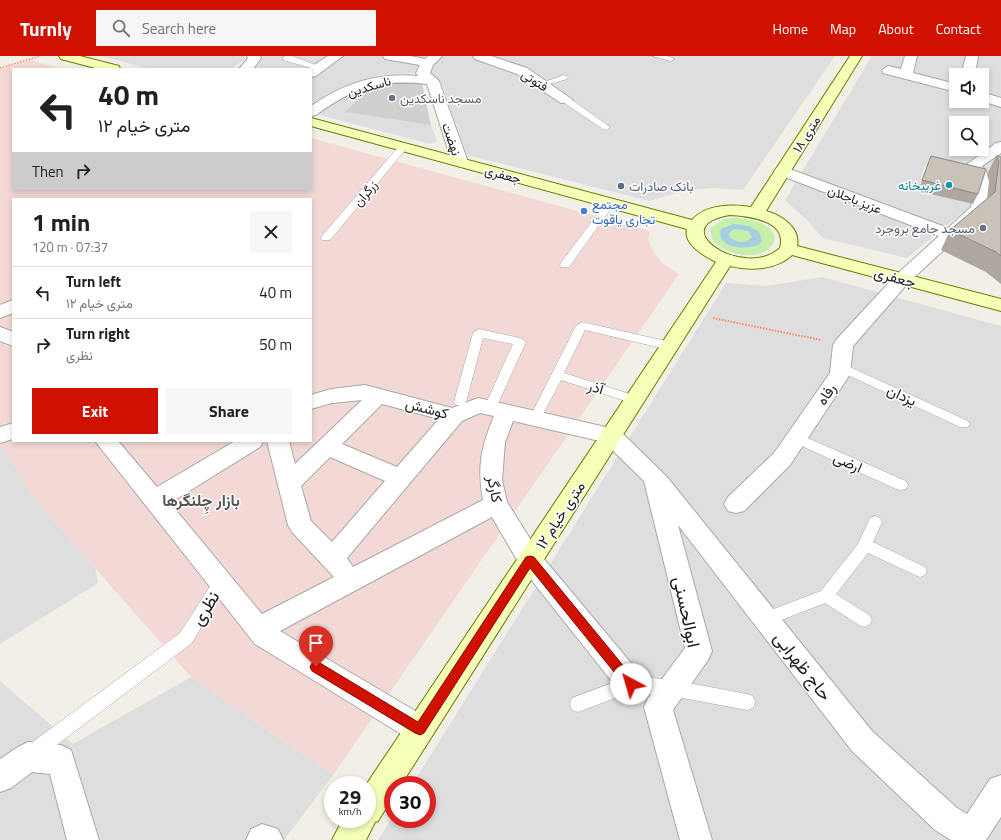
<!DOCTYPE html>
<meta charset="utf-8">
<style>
body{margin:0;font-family:"Titillium Web",Vazirmatn,sans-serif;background:#f6f6f6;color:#202124;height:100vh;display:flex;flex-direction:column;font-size:15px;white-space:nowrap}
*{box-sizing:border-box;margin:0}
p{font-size:13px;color:#757577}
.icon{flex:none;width:22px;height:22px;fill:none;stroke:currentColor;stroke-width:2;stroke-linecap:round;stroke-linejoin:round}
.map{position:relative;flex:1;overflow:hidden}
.drawer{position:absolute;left:12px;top:142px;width:300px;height:244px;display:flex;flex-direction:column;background:#fff;border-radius:0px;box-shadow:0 2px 6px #0003}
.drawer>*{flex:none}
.guide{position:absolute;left:12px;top:12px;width:300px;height:122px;border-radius:0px;box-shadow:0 2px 6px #0003;background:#fff;color:#202124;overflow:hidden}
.buttons{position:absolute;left:949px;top:12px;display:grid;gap:8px}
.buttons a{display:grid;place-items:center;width:40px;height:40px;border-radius:0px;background:#fff;box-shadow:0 2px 6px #0003;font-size:20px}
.speed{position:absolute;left:324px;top:720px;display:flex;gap:8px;font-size:20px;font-weight:700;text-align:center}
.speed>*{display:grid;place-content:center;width:52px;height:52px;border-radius:50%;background:#fff;box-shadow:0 2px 6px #0003;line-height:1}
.speed small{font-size:10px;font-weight:400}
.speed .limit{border:6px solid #d22;background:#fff;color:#111}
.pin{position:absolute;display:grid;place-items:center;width:34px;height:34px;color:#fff;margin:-41px -17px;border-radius:50% 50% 50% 0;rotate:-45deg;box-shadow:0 0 4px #0007}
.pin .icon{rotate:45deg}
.me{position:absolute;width:44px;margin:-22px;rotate:321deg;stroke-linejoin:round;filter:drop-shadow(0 0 3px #0008)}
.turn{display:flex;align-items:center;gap:14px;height:84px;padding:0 20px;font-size:18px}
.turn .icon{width:52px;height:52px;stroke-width:2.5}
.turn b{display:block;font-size:28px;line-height:34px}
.then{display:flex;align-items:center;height:38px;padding:0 20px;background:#0003;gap:8px;font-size:15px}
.round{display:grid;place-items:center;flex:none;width:42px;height:42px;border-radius:0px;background:#f6f6f6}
.overview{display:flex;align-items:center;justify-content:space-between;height:68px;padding:0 20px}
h1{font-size:24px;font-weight:700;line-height:30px}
.primary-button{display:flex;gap:8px;margin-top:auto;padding:8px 20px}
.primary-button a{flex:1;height:46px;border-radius:0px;background:#d11100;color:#fff;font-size:16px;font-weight:700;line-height:46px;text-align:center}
.primary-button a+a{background:#f6f6f6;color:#202124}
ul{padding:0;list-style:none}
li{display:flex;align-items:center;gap:12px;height:52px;padding:0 20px;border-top:1px solid #e0e0e0}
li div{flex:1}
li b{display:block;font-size:15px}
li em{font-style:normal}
header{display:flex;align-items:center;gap:24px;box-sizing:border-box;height:56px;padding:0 20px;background:#d11100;color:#fff}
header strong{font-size:19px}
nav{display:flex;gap:22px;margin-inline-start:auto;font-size:14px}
.search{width:280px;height:36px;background:#f6f6f6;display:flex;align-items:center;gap:10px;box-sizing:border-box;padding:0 14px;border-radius:0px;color:#757577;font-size:15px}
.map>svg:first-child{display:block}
.residential{fill:#dfdede;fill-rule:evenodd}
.commercial{fill:#f3d9d5;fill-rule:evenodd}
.religious{fill:#cfcfcf}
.grass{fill:#c6efa9}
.water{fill:#a4cfe3;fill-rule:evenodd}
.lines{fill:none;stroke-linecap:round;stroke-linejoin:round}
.lane-casing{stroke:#a8a8a8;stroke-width:1}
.street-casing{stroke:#a8a8a8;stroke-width:2}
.secondary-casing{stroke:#677f00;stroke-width:2}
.path-far1{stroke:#ff866a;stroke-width:1.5;stroke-dasharray:1.5 1.5;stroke-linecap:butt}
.path{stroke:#ff866a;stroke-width:2;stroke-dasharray:1.5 1.5;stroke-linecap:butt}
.lane{fill:#fff;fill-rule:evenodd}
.street{fill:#fff;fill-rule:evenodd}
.secondary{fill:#f5ffb8;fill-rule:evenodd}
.wall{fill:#aea79f}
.building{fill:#cac2b9;stroke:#8d8882}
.route{fill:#d11100;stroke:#880b00}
.worship-dot{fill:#6b7280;stroke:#fff;stroke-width:1.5}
.culture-dot{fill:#0f9aa8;stroke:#fff;stroke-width:1.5}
.service-dot{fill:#5c6f8a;stroke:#fff;stroke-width:1.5}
.shop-dot{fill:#3f7fe0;stroke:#fff;stroke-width:1.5}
.labels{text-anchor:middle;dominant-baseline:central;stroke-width:3;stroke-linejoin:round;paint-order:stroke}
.far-street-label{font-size:13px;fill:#212121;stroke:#fff}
.far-worship-label{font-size:13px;fill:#5b616d;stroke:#fff;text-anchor:start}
.far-culture-label{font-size:13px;fill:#0d838f;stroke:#fff;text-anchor:end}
.far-service-label{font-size:13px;fill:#4e5e75;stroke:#fff;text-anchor:start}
.far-shop-label{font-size:13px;fill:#366cbe;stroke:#fff;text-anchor:start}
.street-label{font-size:15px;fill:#212121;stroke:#fff}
.neighbourhood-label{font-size:16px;font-weight:bold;fill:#545454;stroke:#fff}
.near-street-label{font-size:18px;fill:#212121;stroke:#fff}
</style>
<header>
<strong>Turnly</strong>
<div class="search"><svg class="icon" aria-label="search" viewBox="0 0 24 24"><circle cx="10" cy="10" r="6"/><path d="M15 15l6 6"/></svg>Search here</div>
<nav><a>Home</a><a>Map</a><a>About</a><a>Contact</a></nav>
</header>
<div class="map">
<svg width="1001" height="784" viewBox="0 0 1001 784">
<rect width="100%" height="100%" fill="#f2efe7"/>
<g class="residential">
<polygon points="102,0 244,0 245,3 231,13 149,13"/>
<polygon points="261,0 425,0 414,17 379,19 346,56 431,69 437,85 431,88 311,57 311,13 248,13 258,7"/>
<polygon points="440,0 835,0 743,134 712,132 687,134 649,145 467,99 441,26 429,18 433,6"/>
<path d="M872 0H1001V124L974 122 924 110 918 135 973 148 907 202 823 182 807 164 785 144ZM956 19H982V45H956ZM956 67H982V93H956Z"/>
<polygon points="822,221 1001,270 1001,784 378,784 393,760 393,763 427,763 427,729 412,729 726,227 766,230"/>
<polygon points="0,389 36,445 95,512 98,527 0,588"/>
<polygon points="191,621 333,719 284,784 0,784 0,625 73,688"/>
</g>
<path class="commercial" d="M29 4 63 13H13V133H311V82L650 175 648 183 654 197 662 207 679 218 333 719 191 621 36 445 0 389V13ZM13 143H311V385H13Z"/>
<polygon class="religious" points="399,24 422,28 431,69 345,56 374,27 394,27"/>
<path class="grass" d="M734 162C805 166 771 218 722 192 714 187 709 181 711 172L724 163Z"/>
<path class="water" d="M734 168 749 170 759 176 762 184 760 188C749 194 719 194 720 175L723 172ZM734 173 748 175 752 181C746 189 733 187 728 178Z"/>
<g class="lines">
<defs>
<g id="lane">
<polygon points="284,0 292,0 323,12 319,14 283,4"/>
<polygon points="652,0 667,0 675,3 671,5"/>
<polygon points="564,19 568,21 567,23 543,30 539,28"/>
<polygon points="563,42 569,42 610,71 606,74 603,73 563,46"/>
<polygon points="403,88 407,91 406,93 330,184 322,184 321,182 322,180 400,89"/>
<polygon points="610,144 615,147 569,211 561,211 560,209 561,207 607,145"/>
<polygon points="582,266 670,286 676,290 670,294 585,274 564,317 639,341 641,344 639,347 635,348 561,324 539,366 531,366 529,363 576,270"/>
<polygon points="479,273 520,282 526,286 496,352 494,355 486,355 484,352 513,288 483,282 466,346 464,349 456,349 454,346 473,277"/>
<polygon points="841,307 968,365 970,368 968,371 960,371 837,314 835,311 837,308"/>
<polygon points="796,377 906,425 908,429 906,433 901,434 896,433 791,385 790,382 791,379"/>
<polygon points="875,460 880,462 882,466 873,486 925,511 927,515 925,519 920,521 915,519 868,497 836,538 869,559 872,564 869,569 864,571 859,569 825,547 766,570 761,568 758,563 761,558 821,535 858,488 870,462"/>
<polygon points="221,519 226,521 228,525 192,587 38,703 32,706 26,703 23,697 26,691 180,577 216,521"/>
<polygon points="631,620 672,624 747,638 753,640 755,646 753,652 747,654 672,640 631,636 578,656 572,654 570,648 572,642"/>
</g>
<g id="street">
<polygon points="247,0 260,0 261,2 253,13 239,13 248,2"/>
<polygon points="328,0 343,0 316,20 311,21 311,13 308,13"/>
<path d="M383 0H410L425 3 428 0H442L433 9 430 17 439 25 468 106 465 109H455L452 106 427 28C378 23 355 31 316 59L311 60V50C344 27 379 16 418 20L416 17 420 9 385 3Z"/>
<polygon points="473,0 491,0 527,12 573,44 571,47 561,47 517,18 475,3"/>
<polygon points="905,0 917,0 913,17 956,28 956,36 883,17 882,14 888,10 901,13"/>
<polygon points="966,0 978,0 975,19 961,19"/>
<polygon points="982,36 1001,42 1001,51 982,45"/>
<polygon points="1001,86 1001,97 982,110 991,123 987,153 985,156 908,227 853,290 850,318 847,323 790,409 744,455 736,457 728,455 724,448 728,441 774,397 830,317 833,289 836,284 896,219 939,180 777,118 774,115 777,112 787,112 948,172 971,151 975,123 966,109 996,87"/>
<polygon points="13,244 13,257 0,262 0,249"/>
<polygon points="0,271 13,276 13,290 0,285"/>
<path d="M365 329 452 352 478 342 619 374 667 421 872 675 957 752 967 758 990 723 1001 719V761L986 784H951L935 774 852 695 678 469 712 595 708 604 673 654 712 784H680L644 651 648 642 685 592 644 425 604 386 513 365 505 386 502 424 507 446 539 497 641 619 645 628 641 637 631 641 621 637 521 511 492 461 280 575 429 663 433 673 429 683 419 687 409 683 255 588 95 385H118L157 431 235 385H263L260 391 170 447 262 558 334 521 292 476 288 469 267 385H289L295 408 362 344 332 347 311 353V339L331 333ZM382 348 439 363 397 411 342 388ZM480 357 494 360C481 391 477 411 483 444L353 511 347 502 462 365ZM330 401 385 425 332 486 311 465 301 430Z"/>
<polygon points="13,367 13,383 0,387 0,371"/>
<polygon points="28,686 61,689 71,694 99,784 67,784 50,718 32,716 11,732 0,736 0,703 18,691"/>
<polygon points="262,768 278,773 283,784 246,784 251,773"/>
</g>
<g id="secondary">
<polygon points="59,0 80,0 119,10 120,13 99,13 61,3"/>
<path d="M850 0H862L766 155C781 159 801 172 797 190L1001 243V255L792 199C776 214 751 215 730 210L401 729H393V741L378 765 375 766 366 784H332L343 763H367L366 729 716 206C704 200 683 188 687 173L311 70V62L692 164C705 148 733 148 751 151ZM730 159C748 160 788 164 780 192 744 225 662 170 730 159Z"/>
</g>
</defs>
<use href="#lane" class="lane-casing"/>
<use href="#street" class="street-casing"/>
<use href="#secondary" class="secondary-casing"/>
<polyline class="path-far1" points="0,12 40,0"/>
<polyline class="path" points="713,262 821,284"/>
<use href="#lane" class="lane"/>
<use href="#street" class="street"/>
<use href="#secondary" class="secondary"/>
</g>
<g class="wall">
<polygon points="931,100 978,138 973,148 918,135"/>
<polygon points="996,100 1001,101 1001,228 986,216 941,194 950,174 987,143 989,125 987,119"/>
</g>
<g class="building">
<polygon points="931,100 986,113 978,138 922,124"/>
<polygon points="996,100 1001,101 1001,200 996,196 950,174 995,136 999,105"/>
</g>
<polygon class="route" points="530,500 534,501 635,624 637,628 635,632 631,634 627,632 530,512 424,677 420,679 415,677 312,615 310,611 312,607 316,606 320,607 418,666 526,501"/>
<g class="worship-dot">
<circle cx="392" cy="42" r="4"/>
<circle cx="983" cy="172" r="4"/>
</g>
<circle class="culture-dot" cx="949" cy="129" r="4"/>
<circle class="service-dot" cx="621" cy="130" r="4"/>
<circle class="shop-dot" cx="584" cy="155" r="4"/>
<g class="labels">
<g class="far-street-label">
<text transform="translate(535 24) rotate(32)">فتوتی</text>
<text transform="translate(369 30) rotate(-16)">ناسکدین</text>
<text transform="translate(806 78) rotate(-58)">۱۸ متری</text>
<text transform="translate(452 83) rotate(71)">نهضت</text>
<text transform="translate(503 118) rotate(15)">جعفری</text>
<text transform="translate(365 137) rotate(-50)">زرگران</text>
<text transform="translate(855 143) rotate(21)">عزیز باجلان</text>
</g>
<g class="far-worship-label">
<text x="400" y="42">مسجد ناسکدین</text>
<text x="975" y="172" text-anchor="end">مسجد جامع بروجرد</text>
</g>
<g class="far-culture-label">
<text x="941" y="129">غریبخانه</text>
</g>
<g class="far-service-label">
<text x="629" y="130">بانک صادرات</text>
</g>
<g class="far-shop-label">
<text x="592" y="148">مجتمع<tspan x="592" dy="15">تجاری یاقوت</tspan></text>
</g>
<g class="street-label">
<text transform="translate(895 221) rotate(15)">جعفری</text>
<text transform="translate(596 331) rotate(17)">آذر</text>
<text transform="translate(826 338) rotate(-56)">رفاه</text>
<text transform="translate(902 339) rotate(25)">یزدان</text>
<text transform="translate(427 352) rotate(15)">کوشش</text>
<text transform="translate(848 406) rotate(24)">ارضی</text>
<text transform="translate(495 433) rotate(79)">کارگر</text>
<text transform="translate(560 459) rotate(-57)">۱۲ متری خیام</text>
</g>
<g class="neighbourhood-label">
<text x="201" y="444">بازار چِلنگرها</text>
</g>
<g class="near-street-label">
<text transform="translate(205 552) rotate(-58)">نظری</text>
<text transform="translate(687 556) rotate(78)">ابوالحسنی</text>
<text transform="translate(803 610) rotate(52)">حاج ظهرابی</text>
</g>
</g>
</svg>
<div class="buttons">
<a><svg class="icon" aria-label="sound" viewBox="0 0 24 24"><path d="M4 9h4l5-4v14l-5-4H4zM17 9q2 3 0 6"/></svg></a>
<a><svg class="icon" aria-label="search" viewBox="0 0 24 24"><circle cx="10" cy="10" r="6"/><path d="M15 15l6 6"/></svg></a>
</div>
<div class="speed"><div>29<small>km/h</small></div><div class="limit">30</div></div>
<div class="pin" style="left:316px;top:611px;background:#d93025"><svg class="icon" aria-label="arrive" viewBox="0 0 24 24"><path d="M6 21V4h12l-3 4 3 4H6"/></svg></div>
<svg class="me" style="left:631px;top:628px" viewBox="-20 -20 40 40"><circle r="19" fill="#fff"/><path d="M0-13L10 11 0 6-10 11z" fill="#d11100"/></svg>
<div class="guide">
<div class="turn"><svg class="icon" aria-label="left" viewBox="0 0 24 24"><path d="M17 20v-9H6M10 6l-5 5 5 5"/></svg><div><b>40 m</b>۱۲ متری خیام</div></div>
<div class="then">Then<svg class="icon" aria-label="right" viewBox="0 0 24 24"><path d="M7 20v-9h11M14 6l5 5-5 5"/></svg></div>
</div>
<section class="drawer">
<div class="overview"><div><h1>1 min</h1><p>120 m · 07:37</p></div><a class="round"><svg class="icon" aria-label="close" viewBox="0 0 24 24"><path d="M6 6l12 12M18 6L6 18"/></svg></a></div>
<ul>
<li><svg class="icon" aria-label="left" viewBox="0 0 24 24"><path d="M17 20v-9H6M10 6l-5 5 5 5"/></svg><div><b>Turn left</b><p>۱۲ متری خیام</p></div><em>40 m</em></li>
<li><svg class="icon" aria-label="right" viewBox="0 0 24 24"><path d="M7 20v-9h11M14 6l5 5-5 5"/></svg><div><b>Turn right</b><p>نظری</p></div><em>50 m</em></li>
</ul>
<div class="primary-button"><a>Exit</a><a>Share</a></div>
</section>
</div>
